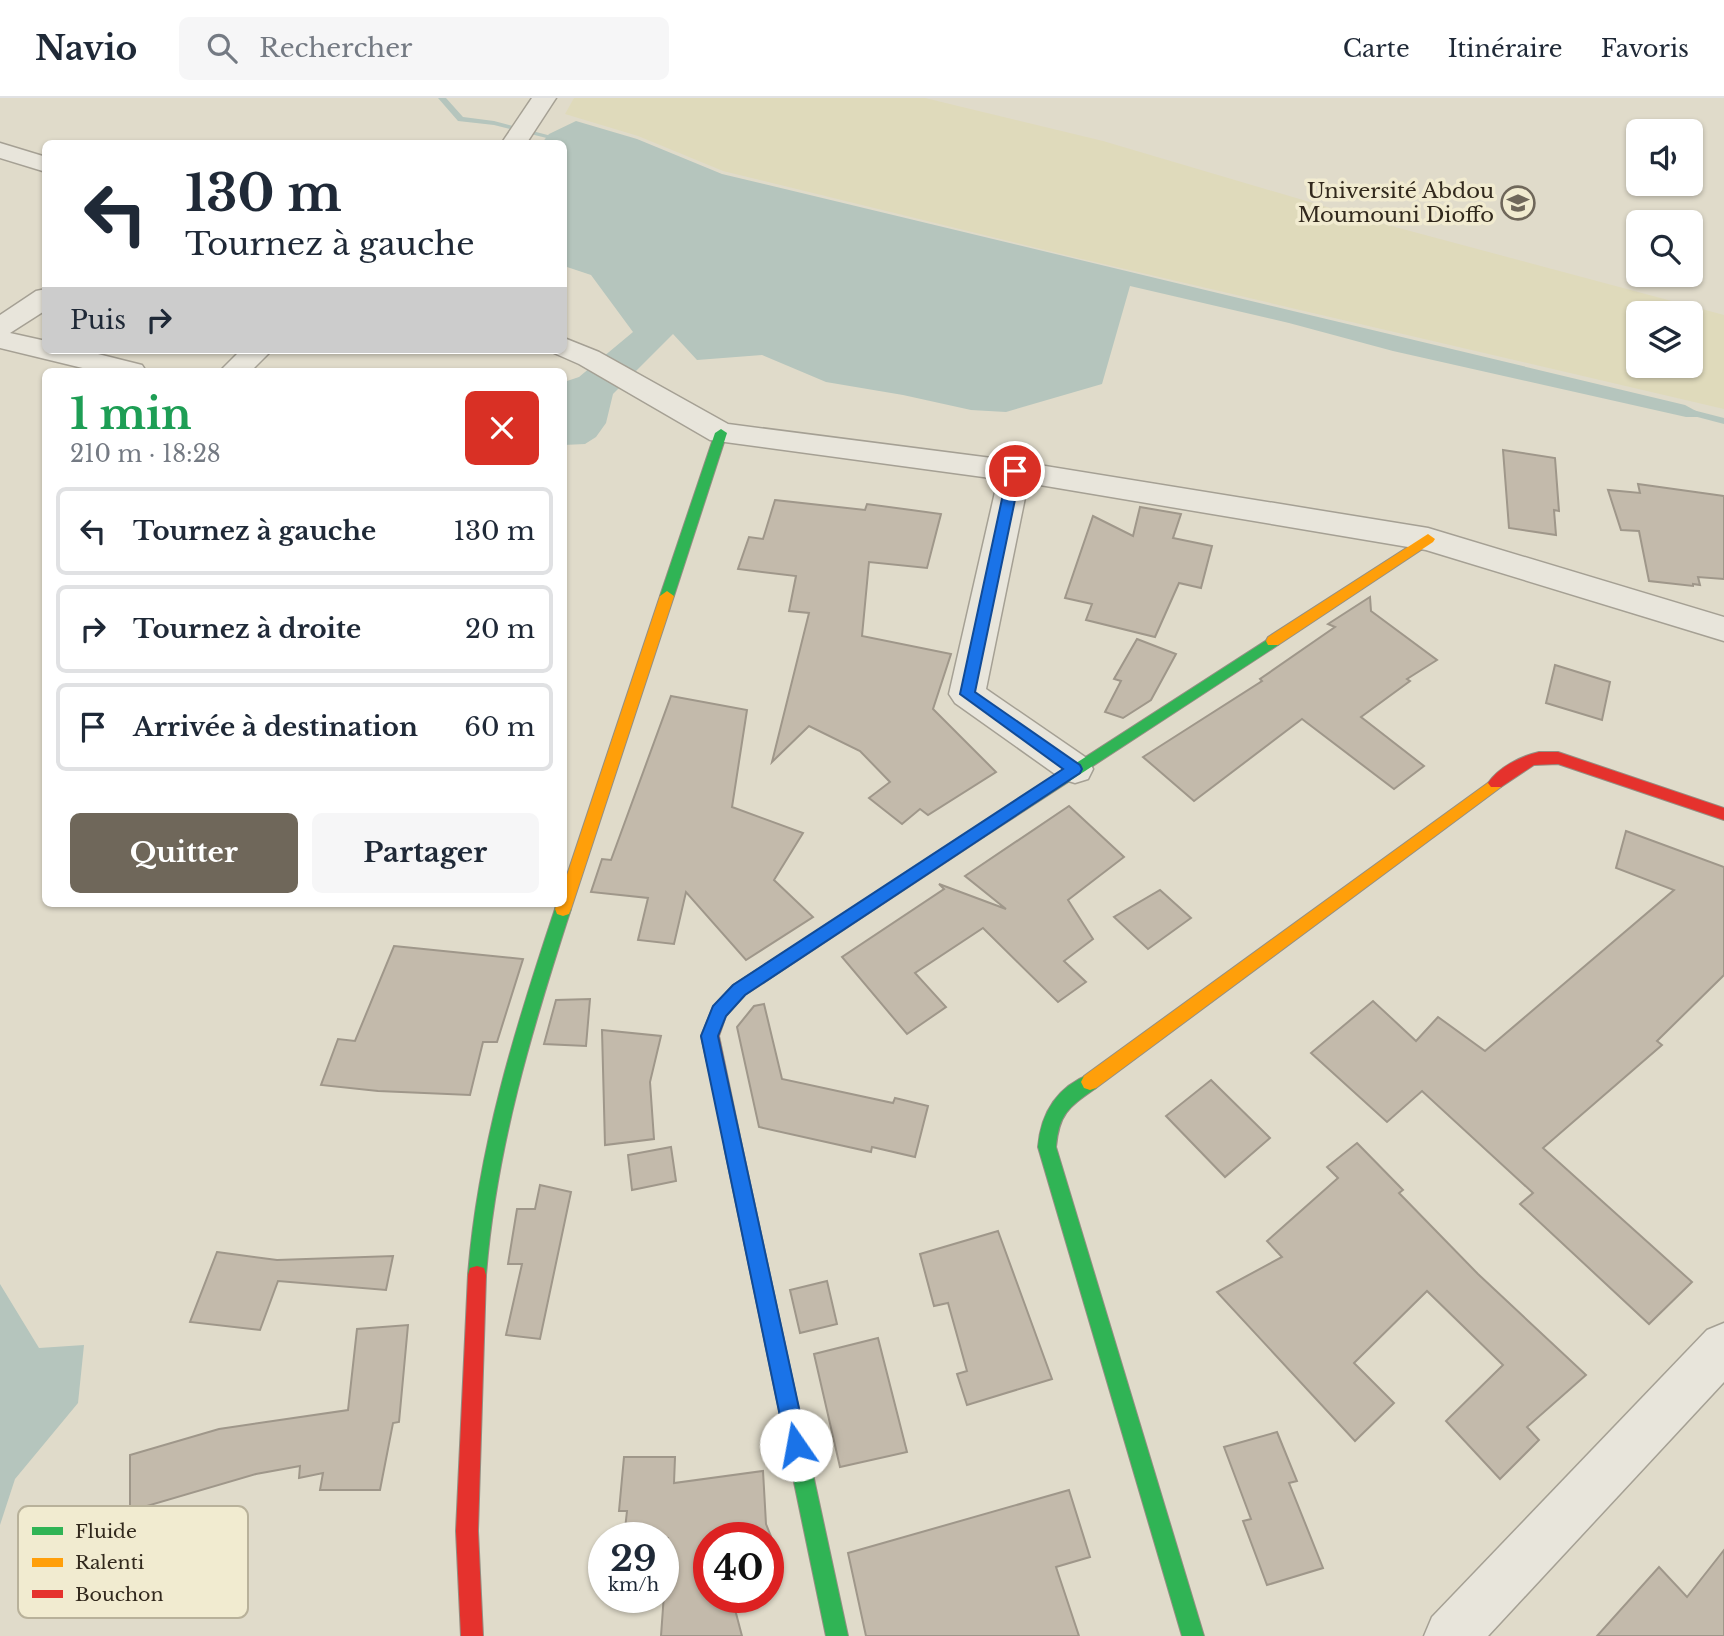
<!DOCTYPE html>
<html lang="fr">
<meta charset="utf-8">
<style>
body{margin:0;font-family:"Libre Baskerville",serif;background:#f6f6f7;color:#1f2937;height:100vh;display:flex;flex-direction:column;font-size:26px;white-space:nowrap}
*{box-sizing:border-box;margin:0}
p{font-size:23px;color:#747a83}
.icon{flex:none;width:38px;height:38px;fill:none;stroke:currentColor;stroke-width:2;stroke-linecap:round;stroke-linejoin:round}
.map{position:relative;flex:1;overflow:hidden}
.sheet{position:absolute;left:42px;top:270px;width:525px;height:539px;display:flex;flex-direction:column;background:#fff;border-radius:10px;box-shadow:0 2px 5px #0004}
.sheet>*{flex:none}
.banner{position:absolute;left:42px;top:42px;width:525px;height:214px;border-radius:10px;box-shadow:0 2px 5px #0004;background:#fff;color:#1f2937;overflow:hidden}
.fabs{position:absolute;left:1626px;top:21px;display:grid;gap:14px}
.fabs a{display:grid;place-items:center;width:77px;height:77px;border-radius:10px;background:#fff;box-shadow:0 2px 5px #0004;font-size:35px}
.speed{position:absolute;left:588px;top:1424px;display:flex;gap:14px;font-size:35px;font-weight:700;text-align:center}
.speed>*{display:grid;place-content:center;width:91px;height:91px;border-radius:50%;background:#fff;box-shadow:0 2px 5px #0004;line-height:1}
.speed small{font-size:18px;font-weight:400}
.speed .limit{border:10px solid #d22;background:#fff;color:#111}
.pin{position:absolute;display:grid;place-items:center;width:60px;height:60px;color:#fff;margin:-30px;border:4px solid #fff;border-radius:50%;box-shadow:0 2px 7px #0007}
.me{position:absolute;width:77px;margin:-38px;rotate:348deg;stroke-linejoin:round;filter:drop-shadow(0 0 5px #0008)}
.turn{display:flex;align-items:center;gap:24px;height:147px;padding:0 28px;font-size:32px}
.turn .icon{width:91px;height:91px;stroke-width:2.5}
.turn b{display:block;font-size:49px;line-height:60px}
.then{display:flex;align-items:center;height:66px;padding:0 28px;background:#0003;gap:14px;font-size:26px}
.round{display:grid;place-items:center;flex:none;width:74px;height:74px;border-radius:10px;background:#f6f6f7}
.headline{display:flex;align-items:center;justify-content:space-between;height:119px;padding:0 28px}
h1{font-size:42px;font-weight:700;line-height:52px;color:#1e9e55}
.button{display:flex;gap:14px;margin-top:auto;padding:14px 28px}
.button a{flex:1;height:80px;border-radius:10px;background:#6f675a;color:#fff;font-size:28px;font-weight:700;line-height:80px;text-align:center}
.button a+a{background:#f6f6f7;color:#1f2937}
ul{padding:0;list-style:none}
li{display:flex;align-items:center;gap:21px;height:88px;margin:0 14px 10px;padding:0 14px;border:4px solid #e0e1e3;border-radius:10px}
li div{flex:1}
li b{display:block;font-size:26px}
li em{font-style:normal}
header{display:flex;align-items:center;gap:42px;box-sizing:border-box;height:98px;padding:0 35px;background:#fff;border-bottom:2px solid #e0e1e3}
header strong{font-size:33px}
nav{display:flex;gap:38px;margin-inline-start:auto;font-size:24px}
.search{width:490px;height:63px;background:#f6f6f7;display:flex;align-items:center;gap:18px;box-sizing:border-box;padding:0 24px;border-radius:10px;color:#747a83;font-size:26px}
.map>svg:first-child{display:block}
.farmland{fill:#dfdabb;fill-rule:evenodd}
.water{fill:#b5c5bd}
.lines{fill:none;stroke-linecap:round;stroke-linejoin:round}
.stream{fill:#b5c5bd;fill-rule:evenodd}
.building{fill:#c3baab;stroke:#9f978a;stroke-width:2}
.street-casing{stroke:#a5a094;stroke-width:3}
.fast-casing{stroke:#948f83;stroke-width:2}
.slow-casing{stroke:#948f83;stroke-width:2}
.jam-casing{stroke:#948f83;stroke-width:2}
.street{fill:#e8e5db;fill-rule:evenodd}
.fast{fill:#30b455;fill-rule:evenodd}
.slow{fill:#ff9f0a;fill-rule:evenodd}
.jam{fill:#e5322d;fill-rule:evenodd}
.route{fill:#1a73e8;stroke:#114b97;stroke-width:2}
.labels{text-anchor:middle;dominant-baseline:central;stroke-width:7;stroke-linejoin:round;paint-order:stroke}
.far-poi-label{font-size:21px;fill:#32291d;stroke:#f1ebd0;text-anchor:end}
.key{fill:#f1ebd0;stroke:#b8b19a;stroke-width:2}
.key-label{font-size:19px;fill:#32291d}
</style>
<header>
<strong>Navio</strong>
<div class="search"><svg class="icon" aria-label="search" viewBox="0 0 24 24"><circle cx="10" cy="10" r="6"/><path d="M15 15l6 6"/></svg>Rechercher</div>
<nav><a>Carte</a><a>Itinéraire</a><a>Favoris</a></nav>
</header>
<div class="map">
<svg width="1724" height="1538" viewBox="0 0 1724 1538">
<rect width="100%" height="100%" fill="#e0dbca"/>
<path class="farmland" d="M574 0H925L1103 43 1384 126 1724 217V311L1078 160 723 73 638 38 565 16ZM1638 215H1690V268H1638Z"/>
<g class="water">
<polygon points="576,23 637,41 722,76 1685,307 1707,319 1686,319 1393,253 1289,225 1130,188 1102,286 1006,314 971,312 903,297 826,284 762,257 697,262 673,236 613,296 606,325 596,339 585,346 564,347 564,284 579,279 633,234 591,177 564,168 564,46 541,46 549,36"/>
<polygon points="0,1186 39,1250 84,1247 78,1305 15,1381 0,1427"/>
</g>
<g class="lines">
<g class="stream">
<polygon points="438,0 446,0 463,19 494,23 567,42 563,44 494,27 458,23"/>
<polygon points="1689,311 1724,320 1724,326 1686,316 1684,314"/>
</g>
</g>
<g class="building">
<polygon points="1503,352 1555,360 1559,413 1554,412 1556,437 1509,430"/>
<polygon points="1638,386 1724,398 1724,481 1698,479 1700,487 1693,486 1693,488 1649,483 1639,433 1621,432 1608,392 1640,395"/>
<polygon points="775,402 865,412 867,406 941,416 927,470 869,464 862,538 951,556 933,611 996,674 928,717 920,711 902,726 869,700 890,684 860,653 809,628 772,664 809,515 789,513 796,478 738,471 749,439 763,441"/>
<polygon points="1140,409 1181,416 1173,440 1212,448 1201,490 1179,485 1155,539 1086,522 1092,506 1065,500 1093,418 1133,438"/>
<polygon points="1370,499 1371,513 1437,562 1407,581 1410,583 1361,619 1424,668 1394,691 1302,621 1194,703 1143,659 1262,583 1260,581 1335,529 1328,526"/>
<polygon points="1137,541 1176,556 1151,602 1123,620 1105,614 1121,583 1114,581"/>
<polygon points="1555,567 1610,584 1602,622 1546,605"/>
<polygon points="671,598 747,612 732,709 803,735 774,782 813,819 746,862 686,794 674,846 638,842 648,800 591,794 602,761 611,762"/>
<polygon points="1069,708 1124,759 1068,802 1093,841 1064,863 1086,884 1058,904 983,830 915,875 946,909 907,936 842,859 944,791 939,786 1006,811 965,778"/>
<polygon points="1626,733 1724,769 1724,877 1657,943 1662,947 1543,1050 1692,1184 1649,1226 1520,1106 1533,1095 1422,993 1387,1024 1311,955 1373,903 1416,943 1438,919 1485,953 1674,792 1616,770"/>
<polygon points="1160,792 1191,820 1148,851 1114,819"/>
<polygon points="394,848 523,861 497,944 483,944 470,997 378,993 321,987 338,941 355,943"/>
<polygon points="590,901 586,948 544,946 556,902"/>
<polygon points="764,906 782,981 893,1005 895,1000 928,1008 915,1059 872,1049 871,1054 759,1029 737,929 754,908"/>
<polygon points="602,932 661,938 650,984 654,1041 605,1047"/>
<polygon points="1211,982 1270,1040 1225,1079 1166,1018"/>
<polygon points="1357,1045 1403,1092 1399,1095 1478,1176 1586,1277 1527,1329 1539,1342 1500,1381 1446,1323 1503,1267 1427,1193 1354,1265 1394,1305 1355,1343 1217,1194 1282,1159 1267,1143 1338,1080 1327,1069"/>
<polygon points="671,1049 676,1083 632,1092 628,1057"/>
<polygon points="540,1087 571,1094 540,1241 506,1237 522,1166 508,1166 517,1111 535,1111"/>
<polygon points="998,1133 1052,1281 967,1307 957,1276 967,1273 948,1205 934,1208 920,1156"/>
<polygon points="217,1154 277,1162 393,1158 386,1192 278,1183 260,1232 190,1224"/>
<polygon points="827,1183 837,1226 800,1235 790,1192"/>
<polygon points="408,1227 399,1324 393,1325 380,1392 320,1392 323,1375 299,1380 300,1368 256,1376 130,1413 130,1357 219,1331 348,1312 357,1231"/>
<polygon points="878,1240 907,1354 840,1369 814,1256"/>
<polygon points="1277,1334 1297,1383 1289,1385 1323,1470 1267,1487 1243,1423 1251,1421 1224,1349"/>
<polygon points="624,1359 675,1359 674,1385 763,1373 766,1426 772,1441 709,1440 709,1500 732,1500 742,1538 661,1538 668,1440 624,1440 627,1413 619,1413"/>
<polygon points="1069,1392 1090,1459 1056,1469 1079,1538 866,1538 848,1455"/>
<polygon points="1724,1452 1724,1538 1597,1538 1659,1469 1687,1499"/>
</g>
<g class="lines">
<defs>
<g id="street">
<polygon points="532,0 556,0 526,46 501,46"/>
<polygon points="0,45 46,59 46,74 0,60"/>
<polygon points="46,191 46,212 10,235 46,243 46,252 82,252 142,267 146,273 95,273 0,250 0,217 36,193"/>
<polygon points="564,240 599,254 728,326 1015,363 1428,430 1724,519 1724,543 1426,452 1028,385 986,591 1088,661 1093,671 1088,681 1075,685 1062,681 955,605 949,596 998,381 710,342 579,266 554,255 552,252 564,252"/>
<polygon points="241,252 272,252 251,273 220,273"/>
<polygon points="1724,1225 1724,1284 1488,1538 1424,1538 1432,1519 1707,1232"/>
</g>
<g id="fast">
<polygon points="721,331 727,335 674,498 667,503 662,501 660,498 715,335"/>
<polygon points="1273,538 1278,539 1280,543 1278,547 984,739 974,739 971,735 974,731"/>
<path d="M564 804 569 806 571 811C532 931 496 1050 486 1177L484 1184 477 1186 470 1184 468 1177C478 1050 515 931 555 811L557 806Z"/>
<path d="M1090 976 1096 978 1099 984 1096 990C1069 1009 1059 1015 1056 1049L1204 1538H1182L1038 1049C1041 1015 1057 989 1090 976Z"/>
<polygon points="733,1040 739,1042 742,1048 848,1538 826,1538 724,1048 727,1042"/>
</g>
<g id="slow">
<polygon points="1428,436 1435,441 1433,444 1278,547 1268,547 1266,543 1268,539"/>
<polygon points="667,493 674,498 571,811 569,816 563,818 557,816 555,811 557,805 564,805 564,786 660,498"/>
<polygon points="1496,679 1504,685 1501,689 1096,990 1090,992 1084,990 1081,984 1084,978"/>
</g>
<g id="jam">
<path d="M1539 654H1558L1724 710V722L1558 666 1534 667 1501 689H1491L1488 685C1499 669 1521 658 1539 654Z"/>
<polygon points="979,729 984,731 987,735 984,739 745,897 726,918 719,938 742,1048 739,1054 733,1056 727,1054 701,938 713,909 733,887"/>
<polygon points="477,1168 484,1170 486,1177 478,1433 483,1538 461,1538 456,1433 468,1177 470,1170"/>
</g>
</defs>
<use href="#street" class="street-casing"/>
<use href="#fast" class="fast-casing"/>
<use href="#slow" class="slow-casing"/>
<use href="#jam" class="jam-casing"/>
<use href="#street" class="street"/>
<use href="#fast" class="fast"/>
<use href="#slow" class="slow"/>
<use href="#jam" class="jam"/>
</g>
<polygon class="route" points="1015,369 1021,373 975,594 1080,667 1082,671 1080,675 745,897 726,918 718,938 807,1347 804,1354 796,1357 789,1354 786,1347 701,938 713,908 733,887 1063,671 960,596 1008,373"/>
<defs>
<symbol id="university-ring" viewBox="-11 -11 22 22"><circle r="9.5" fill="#f1ebd0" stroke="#6f675a" stroke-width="1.5"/><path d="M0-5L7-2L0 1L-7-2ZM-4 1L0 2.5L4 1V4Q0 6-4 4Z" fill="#6f675a"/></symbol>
</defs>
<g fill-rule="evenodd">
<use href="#university-ring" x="1499" y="86" width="38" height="38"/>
</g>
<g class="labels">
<g class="far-poi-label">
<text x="1494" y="93">Université Abdou<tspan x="1494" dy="24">Moumouni Dioffo</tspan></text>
</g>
</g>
<rect x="18" y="1408" width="230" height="112" rx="10" class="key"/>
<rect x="32" y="1429" width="31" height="8" fill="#30b455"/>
<rect x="32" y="1460" width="31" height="9" fill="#ff9f0a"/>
<rect x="32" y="1492" width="31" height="8" fill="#e5322d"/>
<g class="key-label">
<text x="75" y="1440">Fluide</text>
<text x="75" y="1471">Ralenti</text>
<text x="75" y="1503">Bouchon</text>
</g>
</svg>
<div class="fabs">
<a><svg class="icon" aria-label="sound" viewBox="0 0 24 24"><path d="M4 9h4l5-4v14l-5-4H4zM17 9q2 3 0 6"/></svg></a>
<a><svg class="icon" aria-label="search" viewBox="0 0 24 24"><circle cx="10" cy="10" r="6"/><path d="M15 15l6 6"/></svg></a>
<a><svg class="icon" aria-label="layers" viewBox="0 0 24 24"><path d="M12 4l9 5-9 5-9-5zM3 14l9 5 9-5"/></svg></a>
</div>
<div class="speed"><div>29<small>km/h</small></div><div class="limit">40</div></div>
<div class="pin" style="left:1015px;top:373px;background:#d93025"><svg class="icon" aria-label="arrive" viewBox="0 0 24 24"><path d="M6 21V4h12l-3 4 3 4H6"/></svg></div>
<svg class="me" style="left:796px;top:1347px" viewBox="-20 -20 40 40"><circle r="19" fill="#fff"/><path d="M0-13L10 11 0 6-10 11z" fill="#1a73e8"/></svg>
<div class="banner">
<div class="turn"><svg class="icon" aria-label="left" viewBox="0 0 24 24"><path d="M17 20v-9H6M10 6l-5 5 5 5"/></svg><div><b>130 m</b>Tournez à gauche</div></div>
<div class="then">Puis<svg class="icon" aria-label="right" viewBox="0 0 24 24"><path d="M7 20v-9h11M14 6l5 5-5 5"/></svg></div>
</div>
<section class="sheet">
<div class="headline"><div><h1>1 min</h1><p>210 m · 18:28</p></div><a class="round" style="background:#d93025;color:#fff"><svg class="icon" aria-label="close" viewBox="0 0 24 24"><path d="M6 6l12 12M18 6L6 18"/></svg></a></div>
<ul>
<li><svg class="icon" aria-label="left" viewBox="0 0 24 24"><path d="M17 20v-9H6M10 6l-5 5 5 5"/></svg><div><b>Tournez à gauche</b></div><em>130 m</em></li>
<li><svg class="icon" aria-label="right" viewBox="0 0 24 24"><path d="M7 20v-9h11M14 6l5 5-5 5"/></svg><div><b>Tournez à droite</b></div><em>20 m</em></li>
<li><svg class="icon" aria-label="arrive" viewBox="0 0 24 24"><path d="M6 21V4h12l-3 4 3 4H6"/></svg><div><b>Arrivée à destination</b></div><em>60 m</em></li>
</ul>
<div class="button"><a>Quitter</a><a>Partager</a></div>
</section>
</div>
